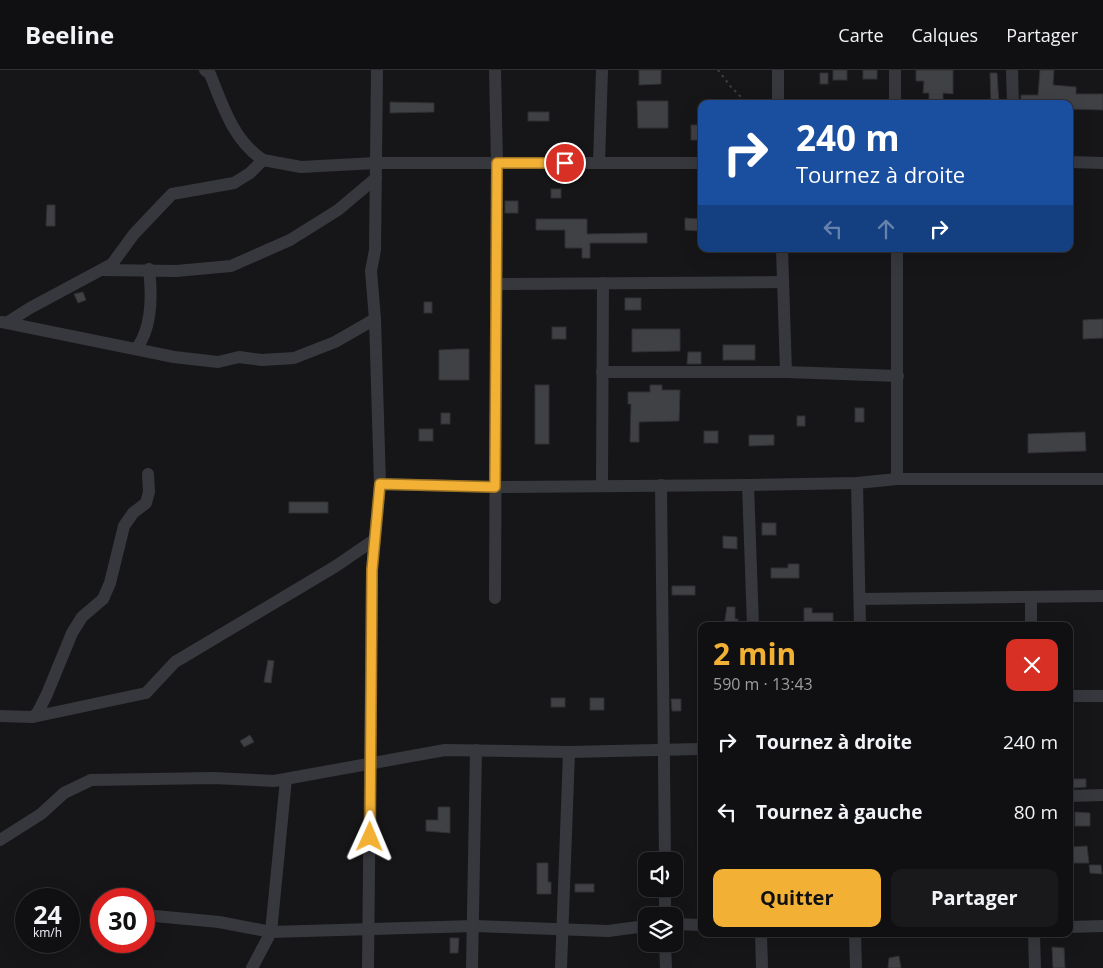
<!DOCTYPE html>
<html lang="fr">
<meta charset="utf-8">
<style>
body{margin:0;font-family:"Open Sans",sans-serif;background:#19191b;color:#f1f3f6;height:100vh;display:flex;flex-direction:column;font-size:19px;white-space:nowrap}
*{box-sizing:border-box;margin:0}
p{font-size:16px;color:#9c9d9f}
.icon{flex:none;width:28px;height:28px;fill:none;stroke:currentColor;stroke-width:2;stroke-linecap:round;stroke-linejoin:round}
.map{position:relative;flex:1;overflow:hidden}
.details{position:absolute;left:698px;top:552px;width:375px;height:315px;display:flex;flex-direction:column;background:#101012;border-radius:10px;box-shadow:0 5px 20px #0002,0 0 0 1px #303032}
.details>*{flex:none}
.banner{position:absolute;left:698px;top:30px;width:375px;height:152px;border-radius:10px;box-shadow:0 5px 20px #0002,0 0 0 1px #303032;background:#1a4fa0;color:#fff;overflow:hidden}
.tools{position:absolute;left:638px;top:782px;display:grid;gap:10px}
.tools a{display:grid;place-items:center;width:45px;height:45px;border-radius:10px;background:#101012;box-shadow:0 5px 20px #0002,0 0 0 1px #303032;font-size:25px}
.speed{position:absolute;left:15px;top:818px;display:flex;gap:10px;font-size:25px;font-weight:700;text-align:center}
.speed>*{display:grid;place-content:center;width:65px;height:65px;border-radius:50%;background:#101012;box-shadow:0 5px 20px #0002,0 0 0 1px #303032;line-height:1}
.speed small{font-size:12px;font-weight:400}
.speed .limit{border:8px solid #d22;background:#fff;color:#111}
.pin{position:absolute;display:grid;place-items:center;width:42px;height:42px;color:#fff;margin:-21px;border:2px solid #fff;border-radius:50%;box-shadow:0 1px 5px #0007}
.me{position:absolute;width:55px;margin:-28px;rotate:1deg;stroke-linejoin:round;filter:drop-shadow(0 0 4px #0008)}
.turn{display:flex;align-items:center;gap:18px;height:105px;padding:0 15px;font-size:22px}
.turn .icon{width:65px;height:65px;stroke-width:2.5}
.turn b{display:block;font-size:35px;line-height:42px}
.lanes{display:flex;align-items:center;height:48px;padding:0 15px;background:#0003;justify-content:center;gap:25px;direction:ltr}
.lanes .off{opacity:.35}
.round{display:grid;place-items:center;flex:none;width:52px;height:52px;border-radius:10px;background:#19191b}
.summary{display:flex;align-items:center;justify-content:space-between;height:85px;padding:0 15px}
h1{font-size:30px;font-weight:700;line-height:38px;color:#f2b134}
.action{display:flex;gap:10px;margin-top:auto;padding:10px 15px}
.action a{flex:1;height:58px;border-radius:10px;background:#f2b134;color:#111;font-size:20px;font-weight:700;line-height:58px;text-align:center}
.action a+a{background:#19191b;color:#f1f3f6}
ul{padding:0;list-style:none}
li{display:flex;align-items:center;gap:15px;height:70px;padding:0 15px}
li div{flex:1}
li b{display:block;font-size:19px}
li em{font-style:normal}
header{display:flex;align-items:center;gap:30px;box-sizing:border-box;height:70px;padding:0 25px;background:#101012;border-bottom:1px solid #303032}
header strong{font-size:24px}
nav{display:flex;gap:28px;margin-inline-start:auto;font-size:18px}
.map>svg:first-child{display:block}
.building{fill:#404145;stroke:#303034}
.lines{fill:none;stroke-linecap:round;stroke-linejoin:round}
.path{stroke:#3d3f44;stroke-width:2;stroke-dasharray:2.5 4;stroke-linecap:butt}
.minor{stroke:#37383d;stroke-width:12}
.route-casing{stroke:#9d7322;stroke-width:12}
.route{stroke:#f2b134;stroke-width:9}
</style>
<header>
<strong>Beeline</strong>
<nav><a>Carte</a><a>Calques</a><a>Partager</a></nav>
</header>
<div class="map">
<svg width="1103" height="898" viewBox="0 0 1103 898">
<rect width="100%" height="100%" fill="#161618"/>
<g class="building">
<polygon points="639,0 661,0 661,14 639,15"/>
<rect x="833" y="0" width="14" height="10"/>
<rect x="863" y="0" width="14" height="9"/>
<polygon points="916,0 953,0 953,24 943,23 943,34 929,34 929,23 923,23 924,11 916,11"/>
<polygon points="1040,0 1054,0 1053,15 1076,17 1076,24 1103,24 1103,40 1069,39 1069,34 1021,34 1021,25 1038,25"/>
<rect x="820" y="3" width="8" height="11"/>
<polygon points="990,3 997,3 999,34 991,34"/>
<polygon points="637,31 668,31 668,58 638,58"/>
<polygon points="390,32 434,33 434,42 390,43"/>
<rect x="528" y="42" width="21" height="9"/>
<rect x="691" y="55" width="10" height="15"/>
<rect x="551" y="119" width="10" height="9"/>
<rect x="505" y="131" width="13" height="12"/>
<polygon points="47,135 55,135 55,156 46,156"/>
<polygon points="685,148 699,149 699,161 685,160"/>
<polygon points="536,149 587,149 587,164 647,163 647,173 590,173 590,188 582,188 582,178 565,178 565,160 536,160"/>
<polygon points="83,222 86,230 78,233 74,224"/>
<rect x="625" y="228" width="16" height="12"/>
<rect x="424" y="232" width="8" height="11"/>
<polygon points="1103,249 1103,268 1083,269 1083,250"/>
<rect x="552" y="257" width="14" height="12"/>
<polygon points="632,259 680,259 680,281 632,282"/>
<rect x="723" y="275" width="32" height="15"/>
<polygon points="459,279 469,279 469,310 439,310 439,280"/>
<polygon points="688,282 701,282 701,294 687,294"/>
<rect x="535" y="315" width="14" height="59"/>
<polygon points="650,315 662,315 662,320 680,320 679,351 639,352 639,372 630,372 631,334 628,334 628,322 650,322"/>
<rect x="855" y="338" width="9" height="14"/>
<rect x="441" y="343" width="9" height="11"/>
<rect x="797" y="346" width="8" height="10"/>
<rect x="419" y="359" width="14" height="12"/>
<rect x="704" y="361" width="14" height="12"/>
<polygon points="1085,362 1086,381 1028,383 1028,364"/>
<polygon points="749,365 774,365 774,375 749,376"/>
<rect x="289" y="432" width="39" height="11"/>
<rect x="762" y="453" width="14" height="12"/>
<polygon points="723,466 737,467 737,479 723,478"/>
<polygon points="788,494 799,494 799,508 771,508 771,498 788,498"/>
<rect x="672" y="516" width="23" height="9"/>
<polygon points="727,537 735,537 735,549 738,549 738,556 724,556"/>
<polygon points="804,538 812,538 812,543 833,543 833,552 804,552"/>
<polygon points="268,590 274,591 271,613 264,612"/>
<rect x="551" y="628" width="14" height="9"/>
<rect x="590" y="628" width="14" height="12"/>
<polygon points="671,629 681,629 681,641 672,641"/>
<polygon points="250,665 254,672 244,677 240,671"/>
<polygon points="1072,709 1086,709 1086,717 1072,718"/>
<polygon points="438,737 450,737 450,763 426,761 426,750 438,750"/>
<polygon points="1075,742 1090,743 1090,756 1075,756"/>
<polygon points="1087,776 1089,793 1072,793 1069,791 1069,777"/>
<polygon points="537,793 548,793 548,812 551,812 551,824 537,824"/>
<polygon points="1089,795 1101,795 1102,804 1090,803"/>
<rect x="575" y="814" width="19" height="8"/>
<polygon points="450,868 459,868 458,883 450,883"/>
<polygon points="1052,877 1064,878 1065,898 1053,898"/>
<polygon points="899,886 901,898 888,898 889,888"/>
</g>
<g class="lines">
<polyline class="path" points="718,0 731,17 748,34"/>
<g class="minor">
<path d="M205 0 210 4C223 36 233 70 263 90"/>
<polyline points="495,0 497,93 495,528"/>
<polyline points="895,0 895,34"/>
<polyline points="1012,0 1013,34"/>
<polyline points="778,34 778,0"/>
<polyline points="1069,92 1103,93"/>
<polyline points="599,93 602,0"/>
<polyline points="782,179 786,302"/>
<polyline points="102,200 176,201 231,196 290,170 338,140 376,108"/>
<polyline points="496,214 783,212"/>
<polyline points="2,252 174,287 218,292 239,287 262,290 294,288 335,272 375,249"/>
<polyline points="8,252 30,238 112,194 134,164 172,124 234,113 250,103 263,90 301,97 376,93 701,93"/>
<path d="M137 278C152 257 152 224 149 199"/>
<polyline points="602,302 786,302 898,306"/>
<polyline points="897,409 897,179"/>
<polyline points="857,413 860,556"/>
<polyline points="380,414 495,417 748,415 857,413 897,409 1103,409"/>
<polyline points="661,415 665,791"/>
<polyline points="748,415 753,556"/>
<polyline points="602,416 603,213"/>
<polyline points="861,529 1103,526"/>
<polyline points="1031,556 1031,528"/>
<polyline points="1069,626 1103,626"/>
<polyline points="0,646 33,647 146,623 175,592 336,496 374,470"/>
<polyline points="33,647 38,642 47,624 72,563 82,547 103,529 110,513 124,456 133,443 146,433 149,422 148,404"/>
<polyline points="1069,726 1103,725"/>
<polyline points="0,770 41,744 64,723 91,710 213,708 274,711 445,680 569,682 701,679"/>
<polyline points="665,819 665,846"/>
<polyline points="144,845 219,852 271,862 474,856 608,861 646,856"/>
<polyline points="674,854 701,855"/>
<polyline points="1069,857 1103,856"/>
<polyline points="761,864 762,898"/>
<polyline points="855,864 856,898"/>
<polyline points="1034,864 1035,898"/>
<polyline points="665,874 666,898"/>
<polyline points="252,898 271,862 286,709"/>
<polyline points="368,898 372,500 380,414 375,249 371,201 375,180 377,0"/>
<polyline points="472,898 476,680"/>
<polyline points="561,898 569,682"/>
</g>
</g>
<g class="lines">
<defs>
<polyline id="route" points="370,767 372,500 380,414 495,417 497,93 565,93"/>
</defs>
<use href="#route" class="route-casing"/>
<use href="#route" class="route"/>
</g>
</svg>
<div class="tools">
<a><svg class="icon" aria-label="sound" viewBox="0 0 24 24"><path d="M4 9h4l5-4v14l-5-4H4zM17 9q2 3 0 6"/></svg></a>
<a><svg class="icon" aria-label="layers" viewBox="0 0 24 24"><path d="M12 4l9 5-9 5-9-5zM3 14l9 5 9-5"/></svg></a>
</div>
<div class="speed"><div>24<small>km/h</small></div><div class="limit">30</div></div>
<div class="pin" style="left:565px;top:93px;background:#d93025"><svg class="icon" aria-label="arrive" viewBox="0 0 24 24"><path d="M6 21V4h12l-3 4 3 4H6"/></svg></div>
<svg class="me" style="left:370px;top:767px" viewBox="-20 -20 40 40"><path d="M0-17L14 15 0 8-14 15z" fill="#f2b134" stroke="#fff" stroke-width="4"/></svg>
<div class="banner">
<div class="turn"><svg class="icon" aria-label="right" viewBox="0 0 24 24"><path d="M7 20v-9h11M14 6l5 5-5 5"/></svg><div><b>240 m</b>Tournez à droite</div></div>
<div class="lanes"><svg class="icon off" aria-label="left" viewBox="0 0 24 24"><path d="M17 20v-9H6M10 6l-5 5 5 5"/></svg><svg class="icon off" aria-label="ahead" viewBox="0 0 24 24"><path d="M12 20V5M6 11l6-6 6 6"/></svg><svg class="icon" aria-label="right" viewBox="0 0 24 24"><path d="M7 20v-9h11M14 6l5 5-5 5"/></svg></div>
</div>
<section class="details">
<div class="summary"><div><h1>2 min</h1><p>590 m · 13:43</p></div><a class="round" style="background:#d93025;color:#fff"><svg class="icon" aria-label="close" viewBox="0 0 24 24"><path d="M6 6l12 12M18 6L6 18"/></svg></a></div>
<ul>
<li><svg class="icon" aria-label="right" viewBox="0 0 24 24"><path d="M7 20v-9h11M14 6l5 5-5 5"/></svg><div><b>Tournez à droite</b></div><em>240 m</em></li>
<li><svg class="icon" aria-label="left" viewBox="0 0 24 24"><path d="M17 20v-9H6M10 6l-5 5 5 5"/></svg><div><b>Tournez à gauche</b></div><em>80 m</em></li>
</ul>
<div class="action"><a>Quitter</a><a>Partager</a></div>
</section>
</div>
